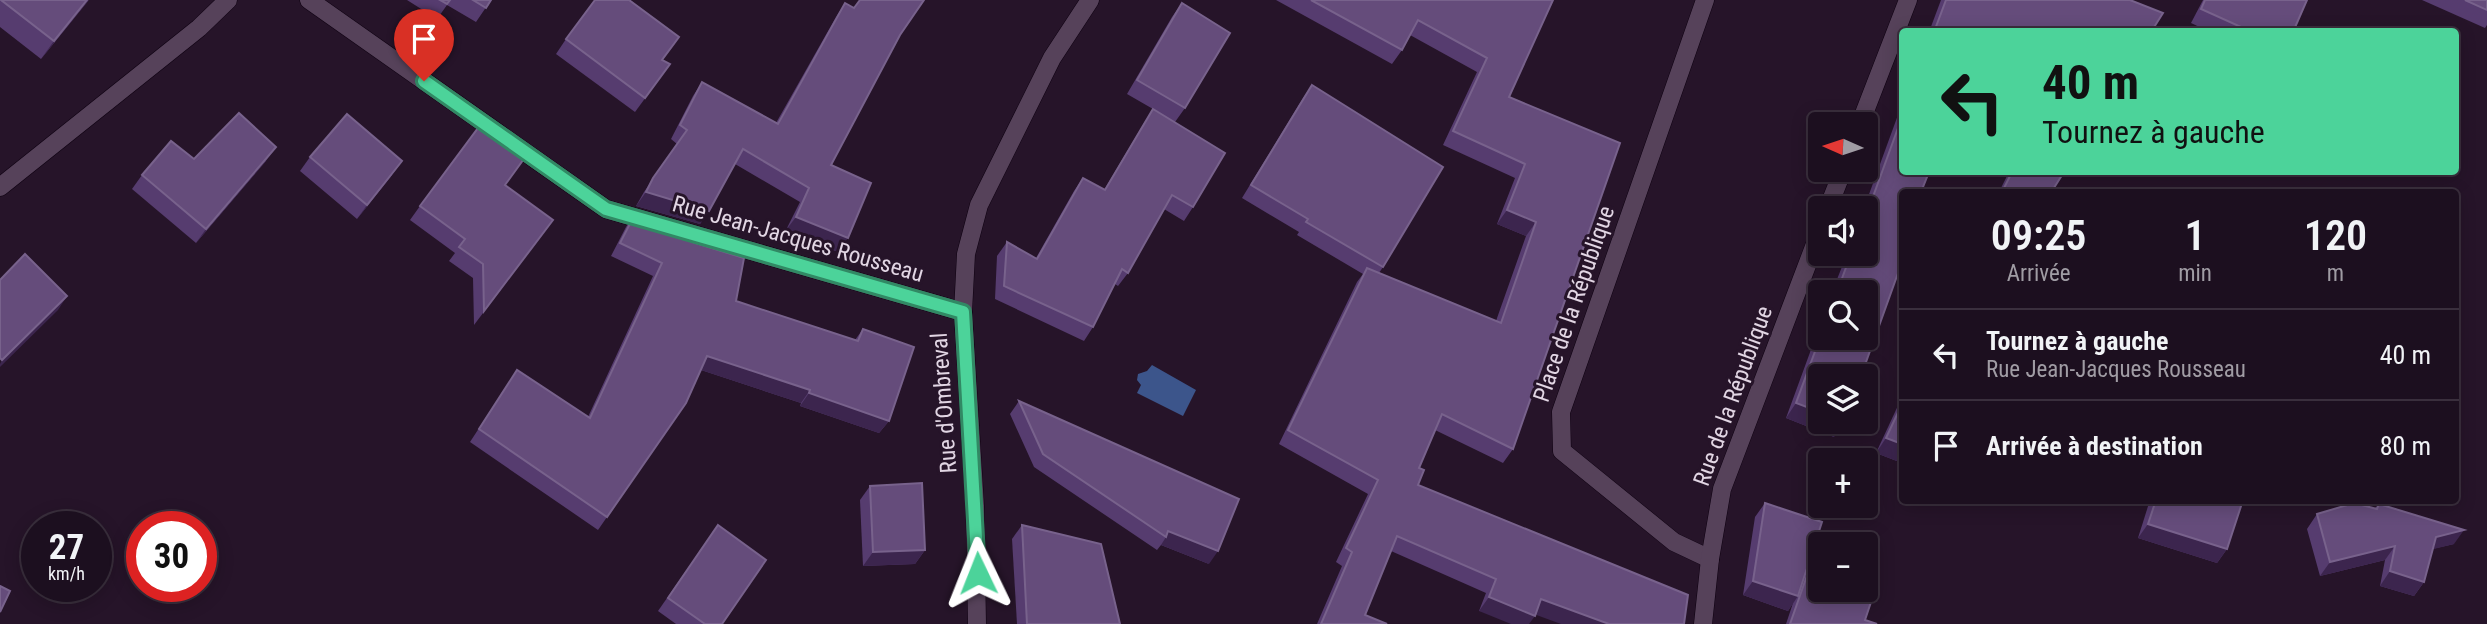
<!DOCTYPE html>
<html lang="fr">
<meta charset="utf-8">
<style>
body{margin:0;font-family:"Roboto Condensed",sans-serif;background:#251828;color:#f1f3f6;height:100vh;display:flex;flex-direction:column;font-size:26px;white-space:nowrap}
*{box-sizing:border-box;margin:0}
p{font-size:23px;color:#a09ca4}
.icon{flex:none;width:38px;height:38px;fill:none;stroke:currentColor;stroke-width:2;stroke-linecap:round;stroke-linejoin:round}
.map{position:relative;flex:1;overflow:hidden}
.sheet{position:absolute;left:1899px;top:189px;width:560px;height:315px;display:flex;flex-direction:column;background:#1c0f1f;border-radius:7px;box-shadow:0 4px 18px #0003,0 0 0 2px #3a2f3d}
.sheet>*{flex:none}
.guide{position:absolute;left:1899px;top:28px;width:560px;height:147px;border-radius:7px;box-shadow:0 4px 18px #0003,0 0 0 2px #3a2f3d;background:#4cd39a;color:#111;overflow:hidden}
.needle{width:46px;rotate:273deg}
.buttons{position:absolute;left:1808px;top:112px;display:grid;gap:14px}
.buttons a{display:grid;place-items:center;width:70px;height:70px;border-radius:7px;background:#1c0f1f;box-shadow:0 4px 18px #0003,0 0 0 2px #3a2f3d;font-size:35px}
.speed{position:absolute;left:21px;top:511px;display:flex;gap:14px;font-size:35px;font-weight:700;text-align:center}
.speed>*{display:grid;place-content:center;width:91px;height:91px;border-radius:50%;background:#1c0f1f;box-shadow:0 4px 18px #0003,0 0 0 2px #3a2f3d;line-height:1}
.speed small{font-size:18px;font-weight:400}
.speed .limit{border:10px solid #d22;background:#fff;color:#111}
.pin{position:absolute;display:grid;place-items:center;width:60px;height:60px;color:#fff;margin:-72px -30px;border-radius:50% 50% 50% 0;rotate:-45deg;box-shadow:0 0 7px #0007}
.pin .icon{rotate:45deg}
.me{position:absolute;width:77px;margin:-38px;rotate:358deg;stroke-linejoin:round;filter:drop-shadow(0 0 5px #0008)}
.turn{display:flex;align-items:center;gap:24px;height:147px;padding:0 28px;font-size:32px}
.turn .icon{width:91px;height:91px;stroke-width:2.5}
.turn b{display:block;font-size:49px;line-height:60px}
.eta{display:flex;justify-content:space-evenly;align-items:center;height:119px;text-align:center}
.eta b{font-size:42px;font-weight:600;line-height:49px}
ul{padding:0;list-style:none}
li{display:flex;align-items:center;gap:21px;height:91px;padding:0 28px;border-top:2px solid #3a2f3d}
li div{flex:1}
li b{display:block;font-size:26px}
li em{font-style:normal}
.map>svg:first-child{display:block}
.water{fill:#3c558b}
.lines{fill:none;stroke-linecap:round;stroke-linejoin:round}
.minor-casing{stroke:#0e0111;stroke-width:19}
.tertiary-casing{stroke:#0e0111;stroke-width:19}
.minor{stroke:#56425a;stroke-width:18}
.tertiary{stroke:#56425a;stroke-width:18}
.wall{fill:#563c6f}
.shaded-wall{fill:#3c254e}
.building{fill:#654c7b;stroke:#78628c;stroke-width:2}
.route-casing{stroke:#318964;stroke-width:18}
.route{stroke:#4cd39a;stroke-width:12}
.labels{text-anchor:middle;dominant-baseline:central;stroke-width:6;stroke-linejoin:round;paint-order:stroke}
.street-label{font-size:23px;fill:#e2d6e4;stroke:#261429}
</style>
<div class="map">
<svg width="2487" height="624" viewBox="0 0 2487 624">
<rect width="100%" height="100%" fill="#261429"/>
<polygon class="water" points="1152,365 1196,390 1183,416 1137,393 1141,385 1137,380 1138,374 1147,371"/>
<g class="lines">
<defs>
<g id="minor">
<polyline points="309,0 606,209 963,312"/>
<polyline points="1705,0 1561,412 1562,451 1674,542 1710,559"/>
<polyline points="0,187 199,28 228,0"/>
<polyline points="977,624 975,506 963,312 966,254 979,205 1052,58 1090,0"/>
</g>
<g id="tertiary">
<polyline points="1860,124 1908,0"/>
<polyline points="1828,208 1843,170"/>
<polyline points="1703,624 1710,559 1722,489 1820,231"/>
</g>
</defs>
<use href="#minor" class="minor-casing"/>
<use href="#tertiary" class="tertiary-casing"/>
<use href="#minor" class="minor"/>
<use href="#tertiary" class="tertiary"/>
</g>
<g class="wall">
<polygon points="0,0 88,1 41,59 0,27"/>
<polygon points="407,0 491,0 476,22 447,5 437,19"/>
<polygon points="1276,0 1553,0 1509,97 1620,143 1513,449 1503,463 1435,430 1419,468 1418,485 1535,615 1479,611 1486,593 1391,551 1365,615 1387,624 1317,624 1342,566 1336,562 1368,494 1279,444 1357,282 1363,274 1297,235 1299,232 1242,198 1303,98 1312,85 1383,267 1379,273 1496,321 1526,236 1497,224 1515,178 1443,145 1477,72 1410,35 1402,50 1392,64"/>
<polygon points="1941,0 2130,0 2151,32 1929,32"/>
<polygon points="2203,0 2307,0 2293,32 2210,32 2191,23"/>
<polygon points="2422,0 2487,0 2487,25 2485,28"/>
<polygon points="845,3 900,35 831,165 838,252 786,230 800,202 735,164 709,211 700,224 636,206 644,192 677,144 671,139 693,96 702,82 776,123 836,17"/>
<polygon points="1182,3 1185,108 1175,122 1193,207 1184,221 1164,209 1128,273 1118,286 1115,284 1093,327 1084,341 995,299 997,256 1007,242 1036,258 1074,191 1083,178 1104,190 1144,123 1153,109 1127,94 1172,17"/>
<polygon points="566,39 663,60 660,78 635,112 556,54"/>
<polygon points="1902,104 1902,192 1834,437 1786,418 1820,325 1820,338 1866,292 1832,292 1847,254 1866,254 1866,208 1864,208"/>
<polygon points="310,157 392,175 357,219 300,171"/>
<polygon points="194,159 266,161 196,243 132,189 142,175"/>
<polygon points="2009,172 2064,172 2052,191 2054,192 1999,192"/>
<polygon points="505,185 553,220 474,325 473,278 449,261 455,253 410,220 420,206"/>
<polygon points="635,214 692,242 736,301 855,340 863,329 889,421 879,433 800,406 801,403 701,370 686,403 598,530 470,442 517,370 588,417 653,276 611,256 626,227"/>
<polygon points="1902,397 1902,463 1876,453"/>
<polygon points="1019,401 1209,564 1161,545 1157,550 1034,467 1010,414"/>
<polygon points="870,486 925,550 915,564 863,566 860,500"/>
<polygon points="2150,500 2243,500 2227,549 2217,563 2138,538"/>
<polygon points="1765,503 1804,576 1810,567 1865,620 1877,624 1786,624 1793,603 1788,611 1743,595 1755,517"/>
<polygon points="2379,504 2454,544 2432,549 2424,582 2414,596 2380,586 2385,560 2320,576 2307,529 2317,514 2375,508"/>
<polygon points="718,525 722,624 676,624 658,611"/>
<polygon points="1022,525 1120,624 1017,624 1012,539"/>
</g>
<g class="shaded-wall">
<polygon points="87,0 89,0 41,59 54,41"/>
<polygon points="276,147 266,161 196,243 206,229"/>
<polygon points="402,161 392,175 357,219 367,205"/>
<polygon points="646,192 709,211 700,224 636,206"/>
<polygon points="1507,210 1536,222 1526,236 1497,224"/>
<polygon points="796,217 848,238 838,252 786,230"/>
<polygon points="67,296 58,310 0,367 0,364 2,360"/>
<polygon points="707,356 810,390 801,403 698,369"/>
<polygon points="809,393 889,421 879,433 800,406"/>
<polygon points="1796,403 1820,412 1820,422 1844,422 1834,437 1786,418"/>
<polygon points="1886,438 1902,444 1902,463 1876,453"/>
<polygon points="2148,524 2227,549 2217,563 2138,538"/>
<polygon points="2464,530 2454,544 2426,551 2436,537"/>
<polygon points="1168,531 1218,551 1209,564 1161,545 1166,537"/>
<polygon points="2395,546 2385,560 2320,576 2330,562"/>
<polygon points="925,550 915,564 863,566 873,552"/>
<polygon points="2390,571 2424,582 2414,596 2380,586"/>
<polygon points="1753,581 1798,596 1788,611 1743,595"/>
<polygon points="1489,597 1535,616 1529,624 1511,624 1479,611"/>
<polygon points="1541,599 1609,624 1561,624 1531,613"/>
</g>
<g class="building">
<polygon points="1,0 87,0 54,41"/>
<polygon points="440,0 450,0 447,4"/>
<polygon points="473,0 491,0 486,8"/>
<polygon points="595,0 629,0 679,37 662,60 670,64 645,98 566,39"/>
<polygon points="860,0 924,0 900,35 831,165 871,183 848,238 796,217 809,188 743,149 709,211 646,192 653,178 687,130 680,125 702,82 778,124 845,3 854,8"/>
<polygon points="1311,0 1553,0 1509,97 1620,143 1513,449 1442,414 1419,468 1424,470 1418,485 1688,595 1684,624 1609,624 1541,599 1535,616 1489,597 1496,579 1397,536 1365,615 1387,624 1321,624 1352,552 1346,548 1378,480 1288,430 1367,268 1501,323 1536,222 1507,210 1525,164 1453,131 1487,58 1418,20 1402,50"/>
<polygon points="1946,0 2130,0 2163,13 2151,32 1934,32"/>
<polygon points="2205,0 2307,0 2293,32 2252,32 2201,9"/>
<polygon points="2465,0 2487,0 2487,10"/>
<polygon points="1182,3 1230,33 1185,108 1137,80"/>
<polygon points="1312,85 1443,167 1383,267 1306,222 1308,219 1251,185"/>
<polygon points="1153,109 1225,153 1193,207 1172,195 1128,273 1122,269 1093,327 1004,286 1007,242 1037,259 1083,178 1105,190"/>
<polygon points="239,113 276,147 206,229 142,175 171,141 194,159"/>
<polygon points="347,114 402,161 367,205 310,157"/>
<polygon points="1902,117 1902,172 1929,172 1921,192 1902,192 1902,262 1861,376 1820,376 1820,412 1796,403 1820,338 1866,338 1866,292 1837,292 1851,254 1866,254 1866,216"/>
<polygon points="481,124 526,156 505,185 553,220 484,311 483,264 459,247 465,239 420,206"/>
<polygon points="2012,172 2064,172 2052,191 2054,192 2002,192"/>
<polygon points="635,214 698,232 692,242 744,258 736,301 858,341 863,329 914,347 889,421 809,393 810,390 707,356 686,403 607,517 479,429 517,370 590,418 662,263 620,243"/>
<polygon points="25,254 67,296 2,360 0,358 0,280"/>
<polygon points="1019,401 1239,499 1218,551 1168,531 1166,537 1043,454"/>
<polygon points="1902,404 1902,444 1886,438"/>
<polygon points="922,483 925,550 873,552 870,486"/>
<polygon points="2156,500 2243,500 2227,549 2148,524"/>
<polygon points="1765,503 1822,522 1798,596 1753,581"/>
<polygon points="2354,503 2377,509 2379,504 2464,530 2436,537 2424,582 2390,571 2395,546 2330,562 2317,514"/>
<polygon points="718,525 766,560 722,624 705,624 668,598"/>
<polygon points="1022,525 1101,544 1120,624 1027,624"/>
<polygon points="1810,567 1820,571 1820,590 1866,590 1866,586 1875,590 1865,620 1877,624 1790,624"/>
<polygon points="0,586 10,591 0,612"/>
</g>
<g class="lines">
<defs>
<polyline id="route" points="424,81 606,209 963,312 978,573"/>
</defs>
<use href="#route" class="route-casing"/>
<use href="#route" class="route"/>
</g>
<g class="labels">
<g class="street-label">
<text transform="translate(798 239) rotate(16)">Rue Jean-Jacques Rousseau</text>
<text transform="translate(1574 304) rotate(-71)">Place de la République</text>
<text transform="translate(1733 396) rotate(-70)">Rue de la République</text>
<text transform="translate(944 403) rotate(-94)">Rue d'Ombreval</text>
</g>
</g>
</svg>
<div class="buttons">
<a><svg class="needle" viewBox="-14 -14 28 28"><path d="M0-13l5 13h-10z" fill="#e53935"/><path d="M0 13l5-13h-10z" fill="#a09ca4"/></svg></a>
<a><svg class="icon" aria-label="sound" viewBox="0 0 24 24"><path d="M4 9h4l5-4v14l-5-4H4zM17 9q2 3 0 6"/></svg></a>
<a><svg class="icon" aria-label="search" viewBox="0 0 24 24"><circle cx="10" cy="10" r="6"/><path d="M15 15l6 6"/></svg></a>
<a><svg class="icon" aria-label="layers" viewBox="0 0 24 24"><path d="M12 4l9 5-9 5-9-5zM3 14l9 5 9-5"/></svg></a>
<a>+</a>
<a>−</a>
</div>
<div class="speed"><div>27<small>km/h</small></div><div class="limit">30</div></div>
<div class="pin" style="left:424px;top:81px;background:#d93025"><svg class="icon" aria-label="arrive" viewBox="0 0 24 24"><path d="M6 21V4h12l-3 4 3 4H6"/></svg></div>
<svg class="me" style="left:978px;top:573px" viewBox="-20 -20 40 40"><path d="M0-17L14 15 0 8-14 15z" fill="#4cd39a" stroke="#fff" stroke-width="4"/></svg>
<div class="guide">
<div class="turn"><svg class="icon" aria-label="left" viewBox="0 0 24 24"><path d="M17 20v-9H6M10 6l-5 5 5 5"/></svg><div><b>40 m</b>Tournez à gauche</div></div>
</div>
<section class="sheet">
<div class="eta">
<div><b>09:25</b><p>Arrivée</p></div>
<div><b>1</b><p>min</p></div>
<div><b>120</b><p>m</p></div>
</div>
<ul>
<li><svg class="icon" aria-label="left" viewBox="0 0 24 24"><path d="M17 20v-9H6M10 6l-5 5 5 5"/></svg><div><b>Tournez à gauche</b><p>Rue Jean-Jacques Rousseau</p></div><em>40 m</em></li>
<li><svg class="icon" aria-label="arrive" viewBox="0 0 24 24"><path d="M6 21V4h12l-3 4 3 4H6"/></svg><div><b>Arrivée à destination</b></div><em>80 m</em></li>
</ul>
</section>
</div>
